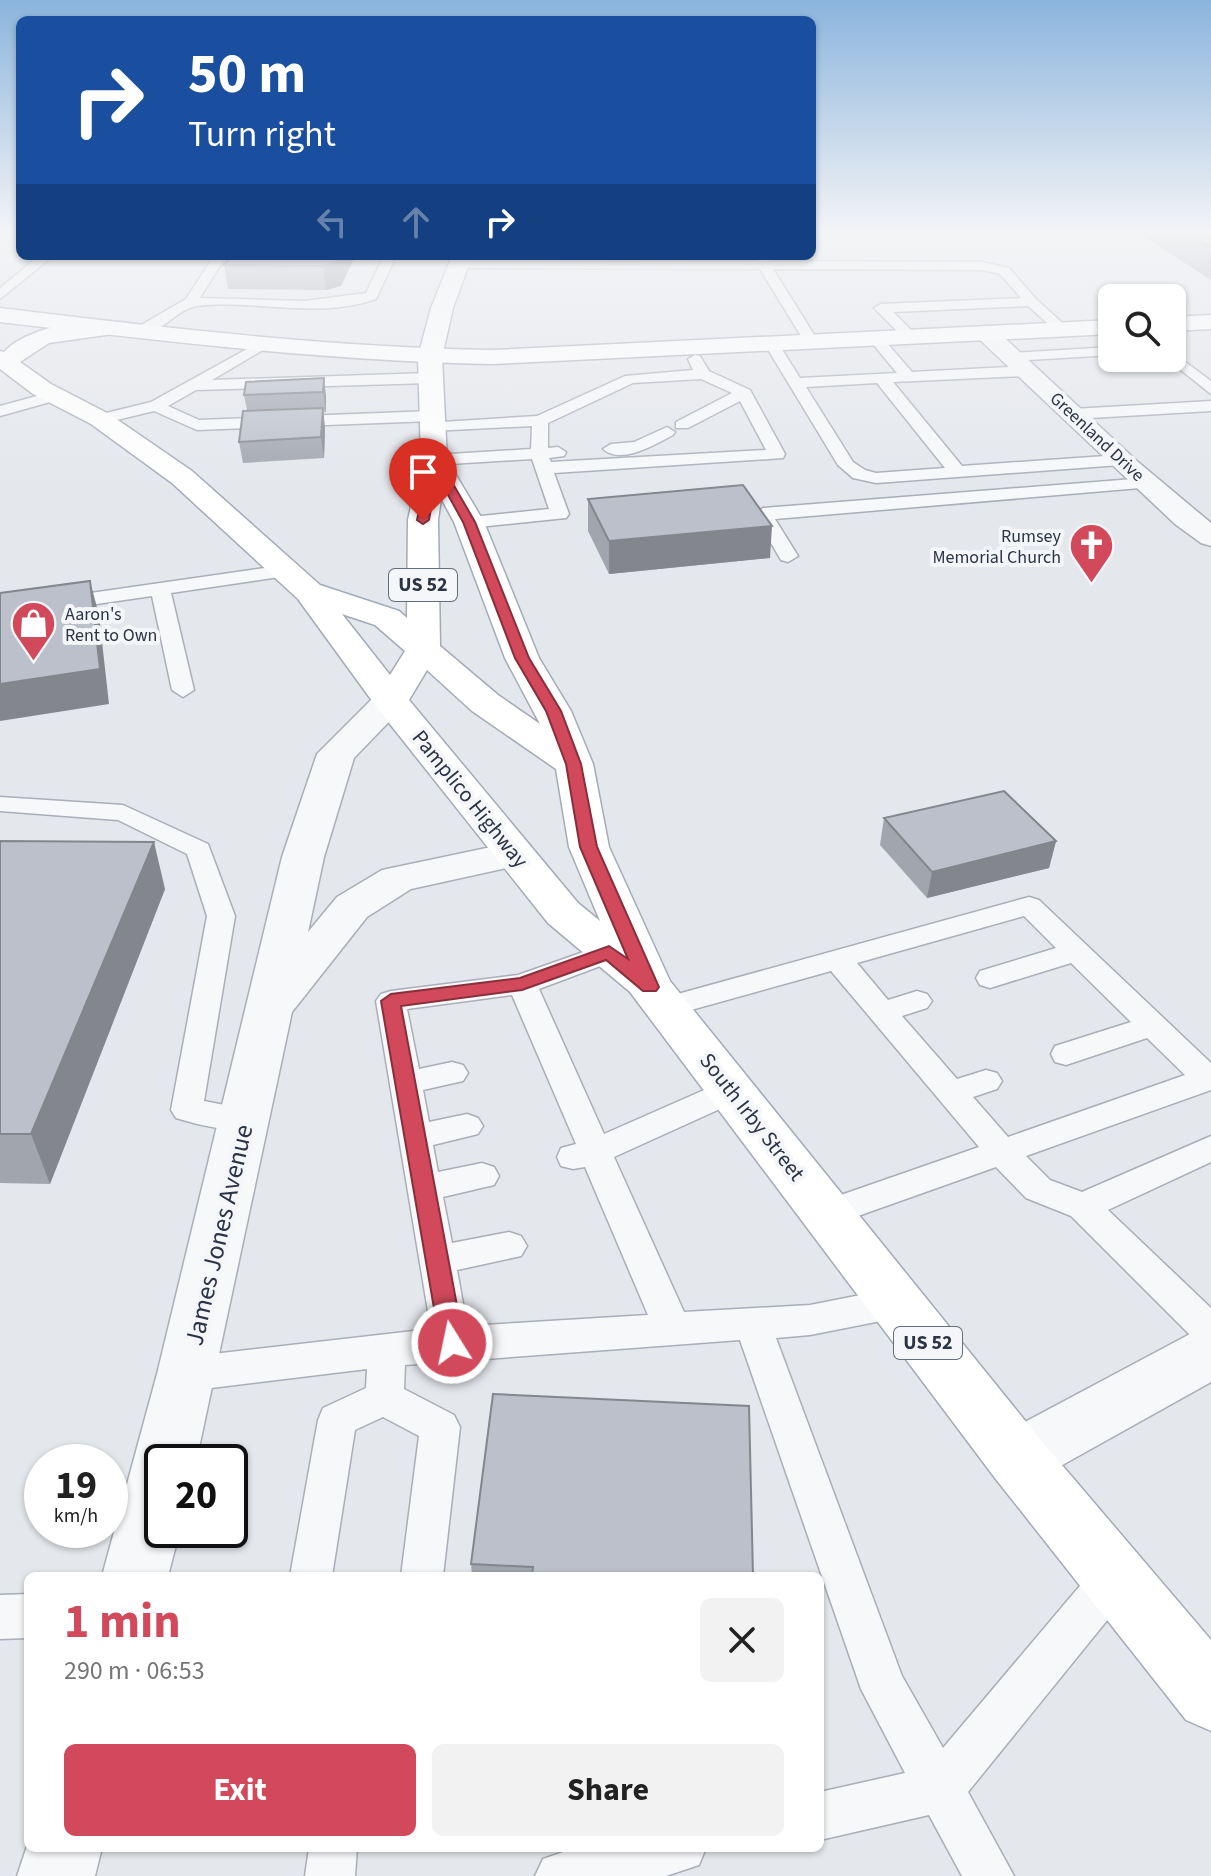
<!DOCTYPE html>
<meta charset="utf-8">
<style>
body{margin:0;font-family:"Source Sans 3",sans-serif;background:#f2f2f2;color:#222;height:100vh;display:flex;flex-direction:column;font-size:30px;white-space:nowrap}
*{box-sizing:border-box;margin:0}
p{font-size:26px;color:#767676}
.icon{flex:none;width:44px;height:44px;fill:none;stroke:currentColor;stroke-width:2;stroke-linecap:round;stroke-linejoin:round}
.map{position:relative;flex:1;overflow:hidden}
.sheet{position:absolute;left:24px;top:1572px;width:800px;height:280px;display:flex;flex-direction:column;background:#fff;border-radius:12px;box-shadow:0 2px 6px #0004}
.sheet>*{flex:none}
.top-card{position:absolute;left:16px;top:16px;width:800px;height:244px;border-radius:12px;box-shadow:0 2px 6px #0004;background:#1a4fa0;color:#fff;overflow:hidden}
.fabs{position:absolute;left:1098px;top:284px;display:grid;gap:16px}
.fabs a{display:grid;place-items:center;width:88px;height:88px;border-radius:12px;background:#fff;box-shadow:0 2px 6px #0004;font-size:40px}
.speed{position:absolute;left:24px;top:1444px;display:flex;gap:16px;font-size:40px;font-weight:700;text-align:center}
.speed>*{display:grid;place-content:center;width:104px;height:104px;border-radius:50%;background:#fff;box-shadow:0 2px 6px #0004;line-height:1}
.speed small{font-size:20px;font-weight:400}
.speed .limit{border:4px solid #111;border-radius:12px;background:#fff;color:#111}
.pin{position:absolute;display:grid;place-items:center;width:68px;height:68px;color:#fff;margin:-82px -34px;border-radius:50% 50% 50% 0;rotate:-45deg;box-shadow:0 0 8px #0007}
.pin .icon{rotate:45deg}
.me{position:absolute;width:88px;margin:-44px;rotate:350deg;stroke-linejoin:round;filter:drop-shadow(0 0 6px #0008)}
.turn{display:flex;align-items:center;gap:28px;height:168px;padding:0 40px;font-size:36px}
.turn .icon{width:104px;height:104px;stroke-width:2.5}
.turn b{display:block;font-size:56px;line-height:68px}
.lanes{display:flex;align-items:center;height:76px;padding:0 40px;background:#0003;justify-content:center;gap:40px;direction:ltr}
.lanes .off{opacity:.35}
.round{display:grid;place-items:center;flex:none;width:84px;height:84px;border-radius:12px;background:#f2f2f2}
.overview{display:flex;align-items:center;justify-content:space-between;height:136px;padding:0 40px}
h1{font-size:48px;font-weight:700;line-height:60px;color:#d1495b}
.primary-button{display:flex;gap:16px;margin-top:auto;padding:16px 40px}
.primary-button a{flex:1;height:92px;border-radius:12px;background:#d1495b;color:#fff;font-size:32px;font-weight:700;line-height:92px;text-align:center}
.primary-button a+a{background:#f2f2f2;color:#222}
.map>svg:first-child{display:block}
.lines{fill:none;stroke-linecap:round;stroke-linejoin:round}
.lane-casing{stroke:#a9aeb7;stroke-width:3}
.street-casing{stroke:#a9aeb7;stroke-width:3}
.secondary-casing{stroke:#a9aeb7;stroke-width:3}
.primary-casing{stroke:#a3abb8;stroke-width:3}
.lane{fill:#f7f8fa;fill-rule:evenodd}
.street{fill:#f7f8fa;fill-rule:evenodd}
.secondary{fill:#fff;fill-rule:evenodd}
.primary{fill:#fff;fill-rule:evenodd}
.wall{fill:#a1a5ae}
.shaded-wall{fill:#83868d}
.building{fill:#bbc0ca;stroke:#83868d;stroke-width:2}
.route{fill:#d1495b;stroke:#882f3b;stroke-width:2}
.labels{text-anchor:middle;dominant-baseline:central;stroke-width:8;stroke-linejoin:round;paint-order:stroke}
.far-street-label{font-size:18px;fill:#2b3445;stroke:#f4f6f9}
.far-poi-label{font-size:18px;fill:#2b3445;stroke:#f4f6f9;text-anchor:end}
.shield{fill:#f4f6f9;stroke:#676e7b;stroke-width:2}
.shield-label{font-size:20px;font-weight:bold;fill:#2b3445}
.street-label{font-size:22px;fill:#2b3445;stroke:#f4f6f9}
.near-street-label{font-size:26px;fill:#2b3445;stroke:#f4f6f9}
</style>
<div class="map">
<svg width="1211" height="1876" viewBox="0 0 1211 1876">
<rect width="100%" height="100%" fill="#e4e7ec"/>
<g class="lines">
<defs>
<g id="lane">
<polygon points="39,256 53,256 0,299 0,288"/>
<path d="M214 256H226L200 298 305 301 366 293 384 256H396L376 299C317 320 255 299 197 306 176 309 158 338 136 334V328L186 299Z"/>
<polygon points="757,256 769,256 770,261 982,262 1009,268 1036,299 1069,329 1067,332 1057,332 1028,306 893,312 917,336 910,340 905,339 874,308 881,304 1021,298 1000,274 982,270 773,269 818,341 811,345 804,341 760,269 459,268 453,264 459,260 758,261"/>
<path d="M875 334 880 335 912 372 1026 366 1034 371 1026 376 893 382 962 466 1120 455 1129 460 1120 465 876 483 853 478 838 465 764 343 766 340H776L800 378 897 373 868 338ZM877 383 945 468 876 473 865 470 853 462 806 387Z"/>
<polygon points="263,340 268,341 268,347 212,380 430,373 438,378 430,383 196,390 168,406 199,420 432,411 440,416 432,421 197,430 154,411 100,424 92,419 94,416 151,402"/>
<polygon points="1112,347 1112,355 1010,361 1003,357 1010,353"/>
<polygon points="1172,352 1211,381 1211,394 1167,359 1172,358"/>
<path d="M695 355 700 356 709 371 750 390 785 454 783 458 554 473 569 514 566 518 469 528 462 526 460 522 462 518 549 509 532 459 434 465 425 460 434 455 531 449 532 426 432 431 426 429V423L537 416 625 376 693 370 688 359ZM701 379 732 393 676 422V428H688L740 401 766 450 551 462 549 458 564 456 566 452 558 447 548 448V423L633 383Z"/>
<polygon points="55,391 63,396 61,399 0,416 0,406"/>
<polygon points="1211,401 1211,411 1073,419 1065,414 1073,409"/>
<path d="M667 427 675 432 673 435C654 445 621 465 603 449L611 444 634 442Z"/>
<polygon points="1146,478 1152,479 1155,483 1152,487 775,519 798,556 788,562 781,560 754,514 763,508"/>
<polygon points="286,565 293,567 296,571 293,575 171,593 194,690 183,697 172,690 152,596 0,618 0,606"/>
<path d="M0 797 123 805 208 844 235 916 204 1101 256 1111 261 1119 256 1127C233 1134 199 1125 176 1118L171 1110 207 916 187 854 118 820 0 811Z"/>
<path d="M1029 897 1039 900 1211 1063V1090L1026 1156 1050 1180 1082 1192 1211 1136V1162L1108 1210 1211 1308V1348L1198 1343 1071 1216 1026 1198 996 1167 827 1227 815 1224 810 1214 815 1204 979 1147 831 971 666 1017 656 1014 651 1007 656 1000ZM1024 916 1056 948 980 971 976 978 980 985 990 988 1071 963 1131 1022 1055 1046 1051 1054 1055 1062 1066 1065 1147 1038 1185 1075 1008 1137 973 1097 997 1089 1002 1081 997 1073 986 1070 957 1079 902 1016 927 1008 932 1001 927 994 917 991 888 1000 857 963Z"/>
<path d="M609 943 619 945 623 952 619 959 539 989 604 1134 720 1083 731 1080 742 1083 747 1091 742 1099 614 1157 684 1312 810 1305 896 1288 909 1292 914 1303 909 1314 896 1318 810 1335 776 1338 902 1676 943 1748 1100 1562 1115 1556 1130 1562 1136 1577 1130 1592 968 1792 1014 1876H962L929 1815 820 1840V1792L905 1773 861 1689 740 1340 405 1365 404 1389 454 1415 460 1427 443 1576H401L419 1436 383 1417 355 1430 332 1576H290L318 1420 323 1408 366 1388 367 1369 187 1391 174 1386 168 1374 174 1362 187 1357 431 1329 376 1001 381 994 391 991 518 975ZM512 995 576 1144 561 1148 557 1157 561 1166 573 1169 585 1167 648 1315 467 1326 457 1270 521 1256 527 1246 521 1236 509 1232 452 1243 443 1197 494 1185 499 1176 494 1167 482 1163 438 1172 433 1145 478 1134 483 1126 478 1118 467 1114 429 1122 423 1090 463 1081 468 1073 463 1065 452 1062 419 1069 407 1009Z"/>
<polygon points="28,1594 28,1638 0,1639 0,1595"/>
<polygon points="309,1848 357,1848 355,1876 305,1876"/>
<polygon points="575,1848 706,1848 699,1865 666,1876 535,1876 543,1859"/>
</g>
<g id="street">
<polygon points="986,326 994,328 1138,462 1211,523 1211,546 1201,543 1175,524 978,338 975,333 978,328"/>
<polygon points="391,690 404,693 409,701 354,758 324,857 308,932 337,897 382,870 515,842 529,845 535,854 529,863 411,889 367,917 292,1012 196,1462 162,1462 162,1530 180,1530 168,1576 102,1576 157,1374 282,857 317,754 378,693"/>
<polygon points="1211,1327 1211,1382 1039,1478 1017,1487 995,1478 986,1458 995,1438 1190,1334"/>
<polygon points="28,1843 28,1848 102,1848 95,1876 17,1876"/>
</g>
<g id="secondary">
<path d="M0 308C164 328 327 347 492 350L1112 320V334L492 364C327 361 164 341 0 322Z"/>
<polygon points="1211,315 1211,329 1172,331 1172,317"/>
</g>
<path id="primary" d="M452 256H472L453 308 442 357 447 460 484 522 539 658 571 711 593 764 609 847 670 981 1039 1438 1211 1640V1731L1186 1720 995 1478 630 992 548 923 378 709 298 599 172 483 91 424 33 394 0 369V351L4 352C25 328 89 316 120 323L123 328 120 333 49 343 20 362 51 384 109 414 192 471 320 585 399 611 407 618 408 520 421 460 418 357 431 308ZM441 498 454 522 505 658 540 724 498 695 440 646 438 520ZM342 614 375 625 405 651 390 675ZM427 670 472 711 556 769 569 847 600 921 578 903 409 700Z"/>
</defs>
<use href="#lane" class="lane-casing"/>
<use href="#street" class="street-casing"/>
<use href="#secondary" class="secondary-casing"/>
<use href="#primary" class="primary-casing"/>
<use href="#lane" class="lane"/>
<use href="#street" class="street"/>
<use href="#secondary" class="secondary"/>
<use href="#primary" class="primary"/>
</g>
<g class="wall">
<polygon points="1132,229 1211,229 1211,280"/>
<polygon points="231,256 355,256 341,286 326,290 228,289 224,265"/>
<polygon points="324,378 326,398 326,412 323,412 325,428 324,458 243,463 239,442 247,410 244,395"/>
<polygon points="588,499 770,558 609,574 588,531"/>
<polygon points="884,818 1056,841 1049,868 927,898 880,845"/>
<polygon points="0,841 165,889 50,1184 0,1183"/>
<polygon points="471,1564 753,1576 472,1576"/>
</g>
<g class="shaded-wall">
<polygon points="341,256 355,256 341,286 326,290 323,266"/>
<polygon points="324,378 326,398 326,412 323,392"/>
<polygon points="323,408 325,428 324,458 321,437"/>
<polygon points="772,526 770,558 609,574 609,541"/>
<polygon points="90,581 99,615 109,704 0,721 0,684"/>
<polygon points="1056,841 1049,868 927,898 932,872"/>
<polygon points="154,842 165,889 50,1184 31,1134"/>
</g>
<g class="building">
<polygon points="1179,229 1211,229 1211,248"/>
<polygon points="231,256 341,256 338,262 323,266 224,265"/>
<polygon points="324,378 323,392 244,395 246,382"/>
<polygon points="323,408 321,437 239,442 243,411"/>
<polygon points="743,485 772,526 609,541 588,499"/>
<polygon points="90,581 100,669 0,684 0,593"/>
<polygon points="1004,791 1056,841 932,872 884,818"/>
<polygon points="0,841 154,842 31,1134 0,1134"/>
<polygon points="493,1394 749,1406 753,1576 532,1576 533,1567 471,1564"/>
</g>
<linearGradient id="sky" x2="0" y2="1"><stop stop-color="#8bb4dd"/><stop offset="0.47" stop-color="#f3f4f6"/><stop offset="1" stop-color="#f3f4f6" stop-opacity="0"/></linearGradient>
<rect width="1211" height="492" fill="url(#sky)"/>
<polygon class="route" points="430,458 438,458 475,522 529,658 561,711 581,764 597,847 659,987 656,991 643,991 606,960 522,990 401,1006 464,1343 460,1351 452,1354 443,1351 440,1343 381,1001 391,994 520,978 609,946 628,959 580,847 566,764 546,711 515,658 463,522 437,475 429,520 423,524 417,520"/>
<defs>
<symbol id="church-pin" viewBox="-11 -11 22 30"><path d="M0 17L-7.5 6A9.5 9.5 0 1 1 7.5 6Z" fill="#d1495b" stroke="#f4f6f9"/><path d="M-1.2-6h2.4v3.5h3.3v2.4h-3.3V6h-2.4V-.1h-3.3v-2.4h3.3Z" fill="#fff"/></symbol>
<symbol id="shop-pin" viewBox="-11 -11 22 30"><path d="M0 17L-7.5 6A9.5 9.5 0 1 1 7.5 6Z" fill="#d1495b" stroke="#f4f6f9"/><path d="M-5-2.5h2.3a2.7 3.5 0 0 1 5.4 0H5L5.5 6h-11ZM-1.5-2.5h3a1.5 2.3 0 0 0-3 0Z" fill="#fff"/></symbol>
</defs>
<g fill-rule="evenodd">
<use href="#church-pin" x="1066" y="520" width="51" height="69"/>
<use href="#shop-pin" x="8" y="598" width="51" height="69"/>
</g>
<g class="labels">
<g class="far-street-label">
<text transform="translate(1097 437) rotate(43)">Greenland Drive</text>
</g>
<g class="far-poi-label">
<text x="1061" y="536">Rumsey<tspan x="1061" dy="21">Memorial Church</tspan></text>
<text x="65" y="614" text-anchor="start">Aaron's<tspan x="65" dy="21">Rent to Own</tspan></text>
</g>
<g class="shield">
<rect x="389" y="569" width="68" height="32" rx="6"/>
<rect x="894" y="1327" width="68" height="32" rx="6"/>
</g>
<g class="shield-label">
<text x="423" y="585">US 52</text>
<text x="928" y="1343">US 52</text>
</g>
<g class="street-label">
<text transform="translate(470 799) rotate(51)">Pamplico Highway</text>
<text transform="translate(752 1117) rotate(52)">South Irby Street</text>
</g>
<g class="near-street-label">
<text transform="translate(219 1235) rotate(-77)">James Jones Avenue</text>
</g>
</g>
</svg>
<div class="fabs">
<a><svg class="icon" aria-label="search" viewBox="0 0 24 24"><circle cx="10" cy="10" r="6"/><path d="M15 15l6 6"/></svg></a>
</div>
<div class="speed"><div>19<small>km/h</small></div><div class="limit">20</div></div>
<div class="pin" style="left:423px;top:520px;background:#d93025"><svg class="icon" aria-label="arrive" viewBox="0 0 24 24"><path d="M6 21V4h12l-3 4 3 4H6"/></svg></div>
<svg class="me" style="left:452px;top:1343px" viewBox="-20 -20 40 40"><circle r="17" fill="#d1495b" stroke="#fff" stroke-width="3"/><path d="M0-11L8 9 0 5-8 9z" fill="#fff"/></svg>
<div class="top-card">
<div class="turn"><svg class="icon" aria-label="right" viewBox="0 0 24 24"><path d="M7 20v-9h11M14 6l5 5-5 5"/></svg><div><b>50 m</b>Turn right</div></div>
<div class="lanes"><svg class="icon off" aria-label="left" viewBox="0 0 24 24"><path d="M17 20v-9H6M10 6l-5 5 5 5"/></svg><svg class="icon off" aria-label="ahead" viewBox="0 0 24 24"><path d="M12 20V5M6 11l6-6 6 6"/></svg><svg class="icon" aria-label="right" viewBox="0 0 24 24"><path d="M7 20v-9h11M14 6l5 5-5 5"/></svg></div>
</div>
<section class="sheet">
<div class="overview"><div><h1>1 min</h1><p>290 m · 06:53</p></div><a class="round"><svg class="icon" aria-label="close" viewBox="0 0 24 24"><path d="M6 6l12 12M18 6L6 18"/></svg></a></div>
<div class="primary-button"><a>Exit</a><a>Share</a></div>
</section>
</div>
